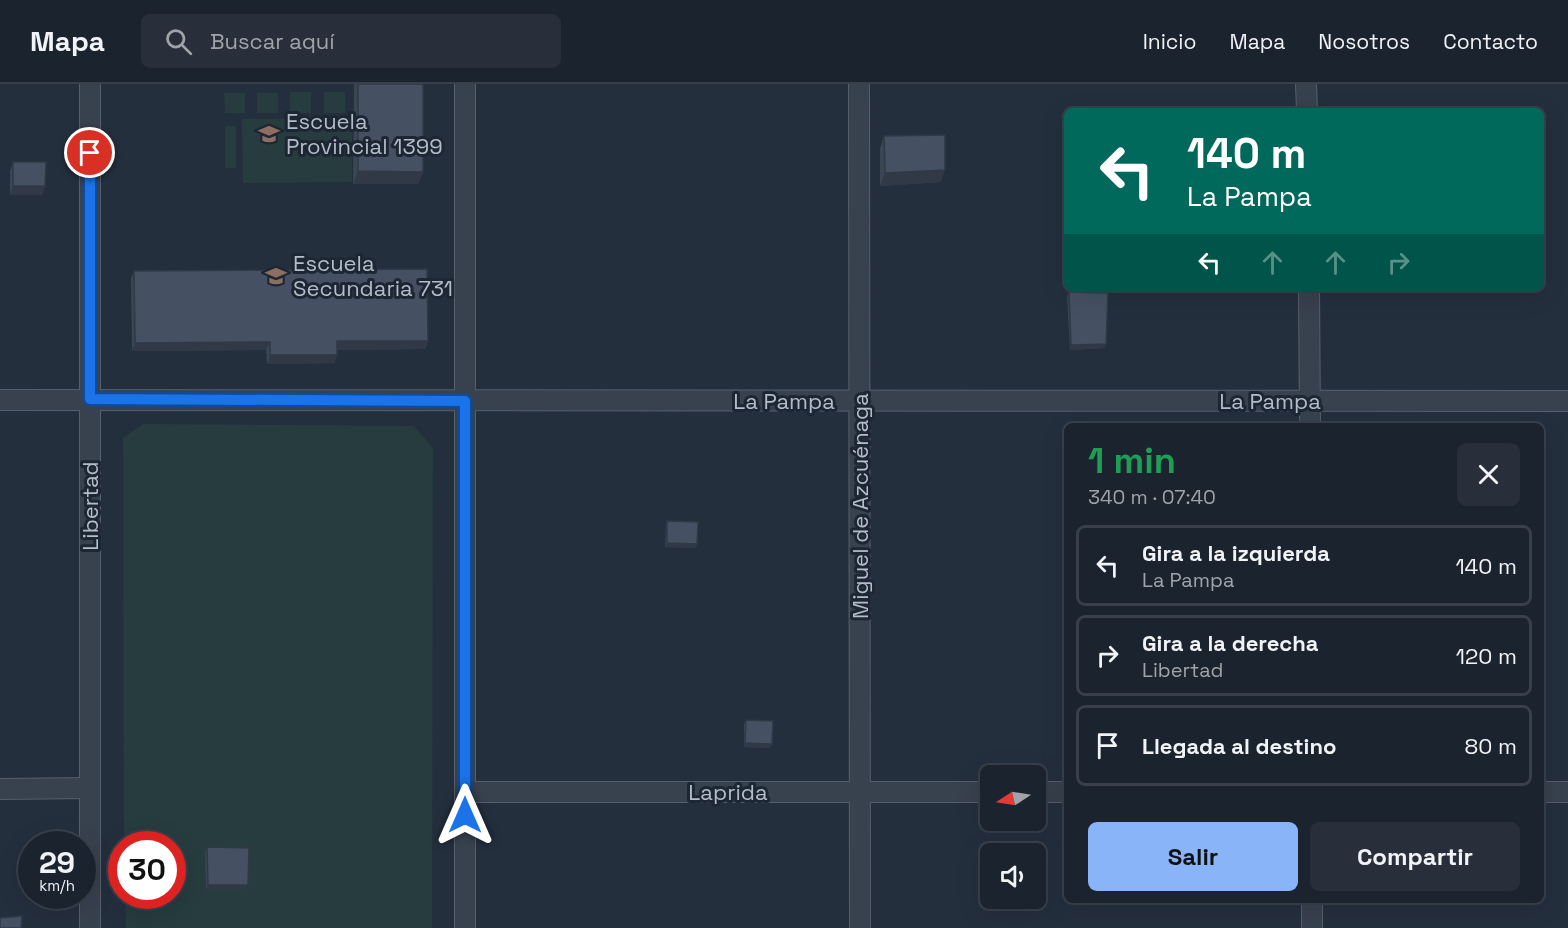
<!DOCTYPE html>
<html lang="es">
<meta charset="utf-8">
<style>
body{margin:0;font-family:"Space Grotesk",sans-serif;background:#282f3a;color:#f1f3f6;height:100vh;display:flex;flex-direction:column;font-size:22px;white-space:nowrap}
*{box-sizing:border-box;margin:0}
p{font-size:20px;color:#a0a4aa}
.icon{flex:none;width:33px;height:33px;fill:none;stroke:currentColor;stroke-width:2;stroke-linecap:round;stroke-linejoin:round}
.map{position:relative;flex:1;overflow:hidden}
.side{position:absolute;left:1064px;top:339px;width:480px;height:480px;display:flex;flex-direction:column;background:#1b232e;border-radius:9px;box-shadow:0 6px 24px #0002,0 0 0 2px #39404a}
.side>*{flex:none}
.guide{position:absolute;left:1064px;top:24px;width:480px;height:183px;border-radius:9px;box-shadow:0 6px 24px #0002,0 0 0 2px #39404a;background:#00695c;color:#fff;overflow:hidden}
.needle{width:39px;rotate:258deg}
.buttons{position:absolute;left:980px;top:681px;display:grid;gap:12px}
.buttons a{display:grid;place-items:center;width:66px;height:66px;border-radius:9px;background:#1b232e;box-shadow:0 6px 24px #0002,0 0 0 2px #39404a;font-size:30px}
.speed{position:absolute;left:18px;top:747px;display:flex;gap:12px;font-size:30px;font-weight:700;text-align:center}
.speed>*{display:grid;place-content:center;width:78px;height:78px;border-radius:50%;background:#1b232e;box-shadow:0 6px 24px #0002,0 0 0 2px #39404a;line-height:1}
.speed small{font-size:15px;font-weight:400}
.speed .limit{border:9px solid #d22;background:#fff;color:#111}
.pin{position:absolute;display:grid;place-items:center;width:51px;height:51px;color:#fff;margin:-26px;border:3px solid #fff;border-radius:50%;box-shadow:0 2px 6px #0007}
.me{position:absolute;width:66px;margin:-33px;rotate:0deg;stroke-linejoin:round;filter:drop-shadow(0 0 4px #0008)}
.turn{display:flex;align-items:center;gap:21px;height:126px;padding:0 24px;font-size:27px}
.turn .icon{width:78px;height:78px;stroke-width:2.5}
.turn b{display:block;font-size:42px;line-height:51px}
.lanes{display:flex;align-items:center;height:57px;padding:0 24px;background:#0003;justify-content:center;gap:30px;direction:ltr}
.lanes .off{opacity:.35}
.round{display:grid;place-items:center;flex:none;width:63px;height:63px;border-radius:9px;background:#282f3a}
.summary{display:flex;align-items:center;justify-content:space-between;height:102px;padding:0 24px}
h1{font-size:36px;font-weight:600;line-height:45px;color:#1e9e55}
.cta{display:flex;gap:12px;margin-top:auto;padding:12px 24px}
.cta a{flex:1;height:69px;border-radius:9px;background:#8ab4f8;color:#111;font-size:24px;font-weight:600;line-height:69px;text-align:center}
.cta a+a{background:#282f3a;color:#f1f3f6}
ul{padding:0;list-style:none}
li{display:flex;align-items:center;gap:18px;height:81px;margin:0 12px 9px;padding:0 12px;border:3px solid #39404a;border-radius:9px}
li div{flex:1}
li b{display:block;font-size:22px}
li em{font-style:normal}
header{display:flex;align-items:center;gap:36px;box-sizing:border-box;height:84px;padding:0 30px;background:#1b232e;border-bottom:2px solid #39404a}
header strong{font-size:28px}
nav{display:flex;gap:33px;margin-inline-start:auto;font-size:21px}
.search{width:420px;height:54px;background:#282f3a;display:flex;align-items:center;gap:15px;box-sizing:border-box;padding:0 21px;border-radius:9px;color:#a0a4aa;font-size:22px}
.map>svg:first-child{display:block}
.green{fill:#263c3f}
.lines{fill:none;stroke-linecap:round;stroke-linejoin:round}
.street-casing{stroke:#565f6c;stroke-width:22}
.street{stroke:#38414e;stroke-width:20}
.wall{fill:#3b4654}
.shaded-wall{fill:#303945}
.building{fill:#455162;stroke:#303945;stroke-width:1.5}
.route-casing{stroke:#114b97;stroke-width:15}
.route{stroke:#1a73e8;stroke-width:10}
.labels{text-anchor:middle;dominant-baseline:central;stroke-width:6;stroke-linejoin:round;paint-order:stroke}
.poi-label{font-size:22px;fill:#b4bcc9;stroke:#1d2633;text-anchor:start}
.street-label{font-size:22px;fill:#b4bcc9;stroke:#1d2633}
</style>
<header>
<strong>Mapa</strong>
<div class="search"><svg class="icon" aria-label="search" viewBox="0 0 24 24"><circle cx="10" cy="10" r="6"/><path d="M15 15l6 6"/></svg>Buscar aquí</div>
<nav><a>Inicio</a><a>Mapa</a><a>Nosotros</a><a>Contacto</a></nav>
</header>
<div class="map">
<svg width="1568" height="844" viewBox="0 0 1568 844">
<rect width="100%" height="100%" fill="#242f3e"/>
<g class="green">
<rect x="290" y="8" width="21" height="21"/>
<rect x="324" y="8" width="21" height="21"/>
<polygon points="224,9 245,9 245,29 225,29"/>
<rect x="257" y="9" width="21" height="20"/>
<polygon points="242,35 352,35 352,98 243,99"/>
<rect x="225" y="42" width="11" height="42"/>
<polygon points="143,340 414,342 433,364 432,844 126,844 125,812 172,812 172,760 124,760 123,354"/>
</g>
<g class="lines">
<defs>
<g id="street">
<polyline points="465,0 465,844"/>
<polyline points="859,0 860,844"/>
<polyline points="1306,0 1307,27"/>
<polyline points="1309,204 1310,342"/>
<polyline points="0,316 1568,317"/>
<polyline points="0,705 90,704"/>
<polyline points="465,708 990,708"/>
<polyline points="1035,708 1066,708"/>
<polyline points="1540,708 1568,708"/>
<polyline points="1312,816 1312,844"/>
<polyline points="90,844 90,0"/>
</g>
</defs>
<use href="#street" class="street-casing"/>
<use href="#street" class="street"/>
</g>
<g class="wall">
<polygon points="354,0 423,0 423,88 418,100 353,100"/>
<polygon points="884,52 941,98 880,102 880,64"/>
<polygon points="13,78 45,102 42,111 10,111 10,87"/>
<polygon points="134,187 428,257 425,265 337,266 337,271 334,279 267,280 266,266 132,267 131,195"/>
<polygon points="1069,208 1105,264 1070,266 1067,212"/>
<polygon points="667,437 697,460 695,464 665,463 666,442"/>
<polygon points="746,636 770,664 744,663 744,640"/>
<polygon points="207,763 246,805 206,805 205,768"/>
</g>
<g class="shaded-wall">
<polygon points="945,86 941,98 880,102 885,89"/>
<polygon points="358,87 423,88 418,100 353,100"/>
<polygon points="13,102 45,102 42,111 10,111"/>
<polygon points="337,257 428,257 425,265 334,266"/>
<polygon points="270,258 266,266 132,267 135,259"/>
<polygon points="1106,260 1105,264 1070,266 1071,261"/>
<polygon points="270,271 337,271 334,279 267,280"/>
<polygon points="667,459 697,460 695,464 665,463"/>
<polygon points="745,659 772,660 770,664 744,663"/>
<polygon points="208,801 248,801 246,805 206,805"/>
</g>
<g class="building">
<polygon points="358,0 423,0 423,88 358,87"/>
<polygon points="945,51 945,86 885,89 884,52"/>
<polygon points="13,78 46,78 45,102 13,102"/>
<polygon points="427,185 428,257 337,257 337,271 270,271 270,258 135,259 134,187"/>
<polygon points="1069,208 1108,209 1106,260 1071,261"/>
<polygon points="667,437 698,438 697,460 667,459"/>
<polygon points="746,636 773,637 772,660 745,659"/>
<polygon points="207,763 249,764 248,801 208,801"/>
<polygon points="22,832 21,844 0,844 0,834"/>
</g>
<g class="lines">
<defs>
<polyline id="route" points="90,69 90,315 465,317 465,731"/>
</defs>
<use href="#route" class="route-casing"/>
<use href="#route" class="route"/>
</g>
<defs>
<symbol id="school-bare" viewBox="-9 -9 18 18"><path d="M0-5L7-2L0 1L-7-2ZM-4 1L0 2.5L4 1V4Q0 6-4 4Z" fill="#8d6e63" stroke="#1d2633" stroke-width="2.5" paint-order="stroke"/></symbol>
</defs>
<g fill-rule="evenodd">
<use href="#school-bare" x="254" y="35" width="30" height="30"/>
<use href="#school-bare" x="261" y="177" width="30" height="30"/>
</g>
<g class="labels">
<g class="poi-label">
<text x="286" y="37">Escuela<tspan x="286" dy="25">Provincial 1399</tspan></text>
<text x="293" y="179">Escuela<tspan x="293" dy="25">Secundaria 731</tspan></text>
</g>
<g class="street-label">
<text x="784" y="317">La Pampa</text>
<text x="1270" y="317">La Pampa</text>
<text transform="translate(90 422) rotate(-90)">Libertad</text>
<text transform="translate(860 422) rotate(-90)">Miguel de Azcuénaga</text>
<text x="728" y="708">Laprida</text>
</g>
</g>
</svg>
<div class="buttons">
<a><svg class="needle" viewBox="-14 -14 28 28"><path d="M0-13l5 13h-10z" fill="#e53935"/><path d="M0 13l5-13h-10z" fill="#a0a4aa"/></svg></a>
<a><svg class="icon" aria-label="sound" viewBox="0 0 24 24"><path d="M4 9h4l5-4v14l-5-4H4zM17 9q2 3 0 6"/></svg></a>
</div>
<div class="speed"><div>29<small>km/h</small></div><div class="limit">30</div></div>
<div class="pin" style="left:90px;top:69px;background:#d93025"><svg class="icon" aria-label="arrive" viewBox="0 0 24 24"><path d="M6 21V4h12l-3 4 3 4H6"/></svg></div>
<svg class="me" style="left:465px;top:731px" viewBox="-20 -20 40 40"><path d="M0-17L14 15 0 8-14 15z" fill="#1a73e8" stroke="#fff" stroke-width="4"/></svg>
<div class="guide">
<div class="turn"><svg class="icon" aria-label="left" viewBox="0 0 24 24"><path d="M17 20v-9H6M10 6l-5 5 5 5"/></svg><div><b>140 m</b>La Pampa</div></div>
<div class="lanes"><svg class="icon" aria-label="left" viewBox="0 0 24 24"><path d="M17 20v-9H6M10 6l-5 5 5 5"/></svg><svg class="icon off" aria-label="ahead" viewBox="0 0 24 24"><path d="M12 20V5M6 11l6-6 6 6"/></svg><svg class="icon off" aria-label="ahead" viewBox="0 0 24 24"><path d="M12 20V5M6 11l6-6 6 6"/></svg><svg class="icon off" aria-label="right" viewBox="0 0 24 24"><path d="M7 20v-9h11M14 6l5 5-5 5"/></svg></div>
</div>
<section class="side">
<div class="summary"><div><h1>1 min</h1><p>340 m · 07:40</p></div><a class="round"><svg class="icon" aria-label="close" viewBox="0 0 24 24"><path d="M6 6l12 12M18 6L6 18"/></svg></a></div>
<ul>
<li><svg class="icon" aria-label="left" viewBox="0 0 24 24"><path d="M17 20v-9H6M10 6l-5 5 5 5"/></svg><div><b>Gira a la izquierda</b><p>La Pampa</p></div><em>140 m</em></li>
<li><svg class="icon" aria-label="right" viewBox="0 0 24 24"><path d="M7 20v-9h11M14 6l5 5-5 5"/></svg><div><b>Gira a la derecha</b><p>Libertad</p></div><em>120 m</em></li>
<li><svg class="icon" aria-label="arrive" viewBox="0 0 24 24"><path d="M6 21V4h12l-3 4 3 4H6"/></svg><div><b>Llegada al destino</b></div><em>80 m</em></li>
</ul>
<div class="cta"><a>Salir</a><a>Compartir</a></div>
</section>
</div>
